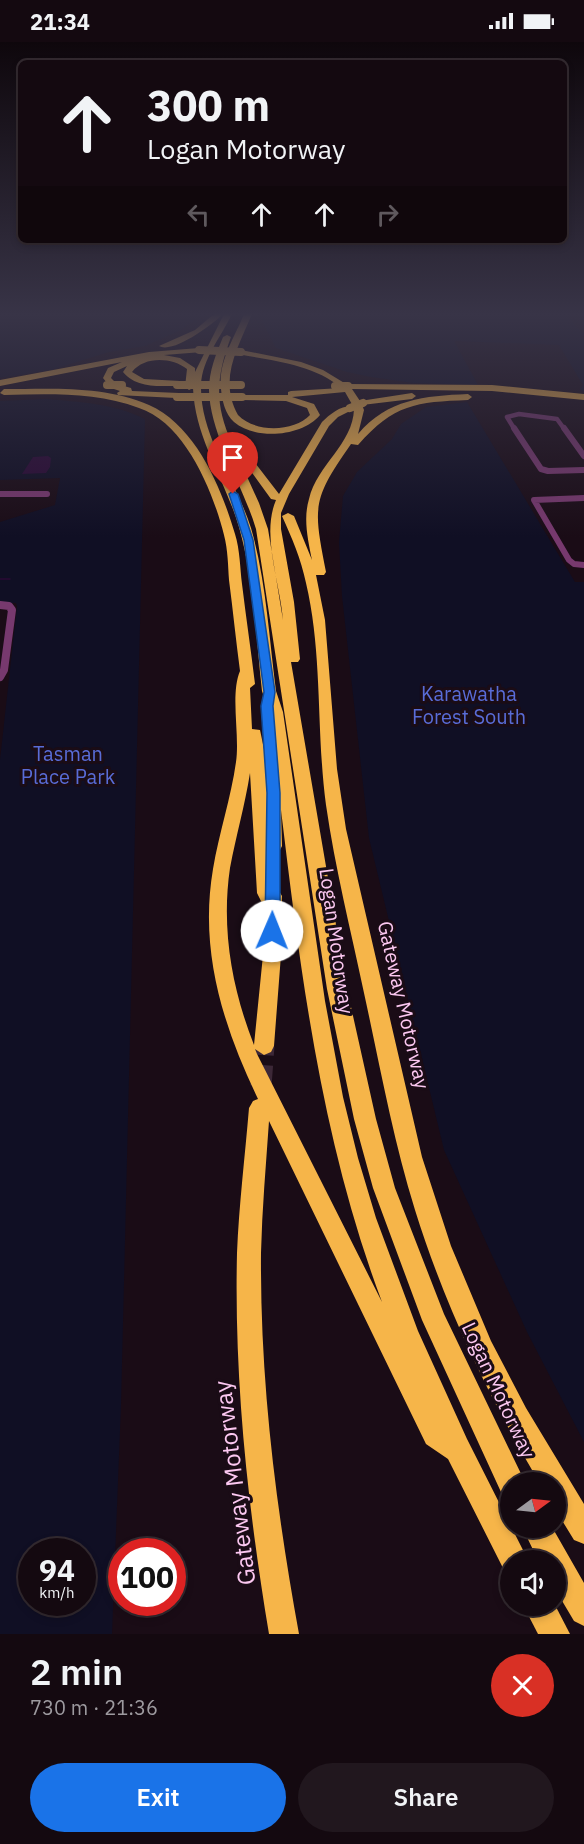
<!DOCTYPE html>
<meta charset="utf-8">
<style>
body{margin:0;font-family:"IBM Plex Sans",sans-serif;background:#21171e;color:#f1f3f6;height:100vh;display:flex;flex-direction:column;font-size:22px;white-space:nowrap}
*{box-sizing:border-box;margin:0}
p{font-size:20px;color:#9d9a9f}
.icon{flex:none;width:33px;height:33px;fill:none;stroke:currentColor;stroke-width:2;stroke-linecap:round;stroke-linejoin:round}
.map{position:relative;height:1592px;overflow:hidden}
.drawer{display:flex;flex-direction:column;background:#140910;flex:1}
.drawer>*{flex:none}
.hud{position:absolute;left:18px;top:18px;width:549px;height:183px;border-radius:9px;box-shadow:0 3px 9px #0003,0 0 0 2px #332a30;background:#140910;color:#f1f3f6;overflow:hidden}
.needle{width:39px;rotate:75deg}
.buttons{position:absolute;left:500px;top:1430px;display:grid;gap:12px}
.buttons a{display:grid;place-items:center;width:66px;height:66px;border-radius:50%;background:#140910;box-shadow:0 3px 9px #0003,0 0 0 2px #332a30;font-size:30px}
.speed{position:absolute;left:18px;top:1496px;display:flex;gap:12px;font-size:30px;font-weight:700;text-align:center}
.speed>*{display:grid;place-content:center;width:78px;height:78px;border-radius:50%;background:#140910;box-shadow:0 3px 9px #0003,0 0 0 2px #332a30;line-height:1}
.speed small{font-size:15px;font-weight:400}
.speed .limit{border:9px solid #d22;background:#fff;color:#111}
.pin{position:absolute;display:grid;place-items:center;width:51px;height:51px;color:#fff;margin:-62px -26px;border-radius:50% 50% 50% 0;rotate:-45deg;box-shadow:0 0 6px #0007}
.pin .icon{rotate:45deg}
.me{position:absolute;width:66px;margin:-33px;rotate:1deg;stroke-linejoin:round;filter:drop-shadow(0 0 4px #0008)}
.turn{display:flex;align-items:center;gap:21px;height:126px;padding:0 30px;font-size:27px}
.turn .icon{width:78px;height:78px;stroke-width:2.5}
.turn b{display:block;font-size:42px;line-height:51px}
.lanes{display:flex;align-items:center;height:57px;padding:0 30px;background:#0003;justify-content:center;gap:30px;direction:ltr}
.lanes .off{opacity:.35}
.round{display:grid;place-items:center;flex:none;width:63px;height:63px;border-radius:32px;background:#21171e}
.summary{display:flex;align-items:center;justify-content:space-between;height:102px;padding:0 30px}
h1{font-size:36px;font-weight:600;line-height:45px}
.primary-button{display:flex;gap:12px;margin-top:auto;padding:12px 30px}
.primary-button a{flex:1;height:69px;border-radius:36px;background:#1a73e8;color:#fff;font-size:24px;font-weight:600;line-height:69px;text-align:center}
.primary-button a+a{background:#21171e;color:#f1f3f6}
.status{display:flex;justify-content:space-between;align-items:center;height:42px;padding:0 30px;background:#140910;direction:ltr}
.status svg{height:16px;fill:currentColor}
.map>svg:first-child{display:block}
.green{fill:#100f24;fill-rule:evenodd}
.water{fill:#2a0a35}
.lines{fill:none;stroke-linecap:round;stroke-linejoin:round}
.stream{stroke:#2a0a35;stroke-width:1.5}
.highway-tunnel{stroke:#3c2837;stroke-width:21;stroke-dasharray:21 10;stroke-linecap:butt}
.street-far2{stroke:#77396e;stroke-width:4.5}
.street-far1{stroke:#77396e;stroke-width:6}
.street{stroke:#77396e;stroke-width:8}
.highway{fill:#f6b549;fill-rule:evenodd}
.highway-bridge{stroke:#f6b549;stroke-width:8}
.route{fill:#1a73e8;stroke:#114b97;stroke-width:1.5}
.labels{text-anchor:middle;dominant-baseline:central;stroke-width:6;stroke-linejoin:round;paint-order:stroke}
.park-label{font-size:20px;fill:#596cd7;stroke:#1a0c16}
.street-label{font-size:20px;fill:#fcc8f1;stroke:#1a0c16}
.near-street-label{font-size:24px;fill:#fcc8f1;stroke:#1a0c16}
</style>
<div class="status"><b>21:34</b><svg viewBox="0 0 49 12"><path d="M0 12V9h3v3zM5 12V6h3v6zM10 12V3h3v9zM15 12V0h3v12zM26 1h20v11H26zM47 4h2v5h-2z"/></svg></div>
<div class="map">
<svg width="584" height="1592" viewBox="0 0 584 1592">
<rect width="100%" height="100%" fill="#1a0c16"/>
<g class="green">
<polygon points="0,272 202,272 181,288 145,304 109,310 51,328 0,336"/>
<polygon points="262,272 565,272 584,293 581,295 584,299 584,350 580,347 583,343 559,303 454,299 478,343 413,341 371,335 347,330 276,306 264,283"/>
<path d="M45 357C80 360 113 361 145 377L121 1363 112 1592H0V718L17 564 16 561H0V480L55 463 60 436 0 438V359ZM32 1509H82V1560H32Z"/>
<polygon points="467,360 575,540 584,540 584,1400 527,1290 444,1108 369,796 342,554 339,500 343,454 357,430 392,397 401,382 426,365"/>
</g>
<polygon class="water" points="48,414 51,416 50,425 46,431 22,432 33,415"/>
<g class="lines">
<polyline class="stream" points="0,537 10,537"/>
<polyline class="highway-tunnel" points="261,1044 264,1004"/>
<polyline class="street-far2" points="515,388 507,375 519,372 557,377 565,388"/>
<g class="street-far1">
<polyline points="514,386 541,427 548,429 584,428"/>
<polyline points="564,386 584,414"/>
<polyline points="0,452 47,452"/>
<polyline points="584,456 534,458 569,518 574,522 584,523"/>
</g>
<polyline class="street" points="0,563 9,564 12,568 4,628 0,635"/>
<g class="highway">
<path d="M214 272H223C212 283 173 312 159 304L195 288Z"/>
<path d="M224 272H232C221 295 202 317 201 343 200 395 236 438 251 486 266 538 269 595 276 649L283 670 325 959 343 1055 358 1116 376 1176 418 1289 467 1397 528 1518H510V1531L504 1528 448 1417 426 1402 269 1079C266 1123 262 1167 261 1211 260 1340 276 1466 299 1592H269C248 1466 234 1339 237 1211 239 1163 245 1114 249 1066L253 1059 258 1057C223 984 199 909 213 827 219 791 231 756 236 720 240 693 230 653 240 629 236 599 233 569 229 538 228 524 228 508 224 493 213 449 185 381 139 366 96 350 49 352 4 353L0 351 4 347C51 347 104 343 149 363 196 384 221 445 235 492 240 508 240 526 242 542 246 575 251 609 255 642L250 646 252 687 260 688 264 707 266 703H273L269 670 262 649C256 595 254 538 239 485 225 437 195 397 193 346L189 348 185 345 187 327C172 315 144 314 132 330L144 337 180 339V343L177 344C158 344 136 346 123 330L127 324 114 330 111 336 117 342 131 346 132 349 179 351V355L176 356 118 353 117 351 120 349 111 346 103 336 108 326 122 320 0 344V338L149 310 199 306H202V310L164 313 180 316 195 326V330ZM250 731 257 851 264 865 263 913 254 1003C232 947 221 887 230 826 236 794 245 763 250 731ZM281 768C301 935 322 1101 382 1260L257 1012 255 1007 264 1013 271 1010 274 1004 281 913 282 854 279 849 274 848 272 809 280 808 282 804Z"/>
<path d="M244 272H252C238 306 218 337 238 373 255 391 294 390 310 373L307 366 286 359 242 358 239 357V353H288V350L291 349 341 346C314 322 272 319 238 312L237 310 241 308 301 320 323 328 346 342 492 343 584 352V358L492 349 352 347 360 359 412 351 416 354 412 357 362 363 364 368 358 392C388 357 424 354 468 352L472 355 468 358C416 360 394 362 358 403L351 402C312 458 313 464 326 530L324 533H316L325 578 337 727 346 787 422 1115 451 1204 491 1299 526 1366 584 1462V1502L574 1498 555 1467V1440H539C488 1354 445 1264 415 1168 393 1097 380 1024 364 951 351 889 335 826 326 763 316 689 323 613 306 541 301 517 292 496 282 474L288 471 294 474 312 518C308 498 303 477 309 457 317 423 353 402 354 367L338 375 329 384 289 452 281 471V487L294 560 300 617 298 620H291L347 947 376 1077 395 1146 444 1272 525 1440H510V1453L501 1450 422 1278 373 1146 354 1077 327 947 256 487C243 443 210 393 209 348 209 329 216 312 223 295L227 293 231 295C216 335 214 362 232 401L239 400 279 452 322 380C330 372 341 363 353 364L345 350 292 355 314 362 320 373C303 394 256 399 234 380 225 372 222 358 221 347 218 319 234 297 244 272ZM234 406 271 457 276 458C261 493 280 540 283 578L268 487 259 461Z"/>
<polygon points="522,1485 552,1485 584,1541 584,1584 574,1579 555,1547 555,1518 538,1518"/>
<polygon points="523,1563 555,1563 570,1592 538,1592"/>
</g>
<g class="highway-bridge">
<polyline points="199,308 241,310"/>
<polyline points="107,343 122,343"/>
<polyline points="177,343 241,343"/>
<polyline points="335,344 348,344"/>
<polyline points="177,355 242,355"/>
<polyline points="350,366 363,361"/>
</g>
</g>
<linearGradient id="sky" x2="0" y2="1"><stop stop-color="#0e070c"/><stop offset="0.55" stop-color="#383447"/><stop offset="1" stop-color="#383447" stop-opacity="0"/></linearGradient>
<rect width="584" height="495" fill="url(#sky)"/>
<polygon class="route" points="233,449 238,452 253,498 275,650 273,664 280,751 280,889 278,893 267,893 265,889 267,751 261,664 264,650 244,498 229,452"/>
<g class="labels">
<g class="park-label">
<text x="469" y="651">Karawatha<tspan x="469" dy="23">Forest South</tspan></text>
<text x="68" y="711">Tasman<tspan x="68" dy="23">Place Park</tspan></text>
</g>
<g class="street-label">
<text transform="translate(337 899) rotate(82)">Logan Motorway</text>
<text transform="translate(404 963) rotate(77)">Gateway Motorway</text>
<text transform="translate(499 1348) rotate(65)">Logan Motorway</text>
</g>
<g class="near-street-label">
<text transform="translate(234 1441) rotate(-97)">Gateway Motorway</text>
</g>
</g>
</svg>
<div class="buttons">
<a><svg class="needle" viewBox="-14 -14 28 28"><path d="M0-13l5 13h-10z" fill="#e53935"/><path d="M0 13l5-13h-10z" fill="#9d9a9f"/></svg></a>
<a><svg class="icon" aria-label="sound" viewBox="0 0 24 24"><path d="M4 9h4l5-4v14l-5-4H4zM17 9q2 3 0 6"/></svg></a>
</div>
<div class="speed"><div>94<small>km/h</small></div><div class="limit">100</div></div>
<div class="pin" style="left:233px;top:452px;background:#d93025"><svg class="icon" aria-label="arrive" viewBox="0 0 24 24"><path d="M6 21V4h12l-3 4 3 4H6"/></svg></div>
<svg class="me" style="left:272px;top:889px" viewBox="-20 -20 40 40"><circle r="19" fill="#fff"/><path d="M0-13L10 11 0 6-10 11z" fill="#1a73e8"/></svg>
<div class="hud">
<div class="turn"><svg class="icon" aria-label="ahead" viewBox="0 0 24 24"><path d="M12 20V5M6 11l6-6 6 6"/></svg><div><b>300 m</b>Logan Motorway</div></div>
<div class="lanes"><svg class="icon off" aria-label="left" viewBox="0 0 24 24"><path d="M17 20v-9H6M10 6l-5 5 5 5"/></svg><svg class="icon" aria-label="ahead" viewBox="0 0 24 24"><path d="M12 20V5M6 11l6-6 6 6"/></svg><svg class="icon" aria-label="ahead" viewBox="0 0 24 24"><path d="M12 20V5M6 11l6-6 6 6"/></svg><svg class="icon off" aria-label="right" viewBox="0 0 24 24"><path d="M7 20v-9h11M14 6l5 5-5 5"/></svg></div>
</div>
</div>
<section class="drawer">
<div class="summary"><div><h1>2 min</h1><p>730 m · 21:36</p></div><a class="round" style="background:#d93025;color:#fff"><svg class="icon" aria-label="close" viewBox="0 0 24 24"><path d="M6 6l12 12M18 6L6 18"/></svg></a></div>
<div class="primary-button"><a>Exit</a><a>Share</a></div>
</section>
